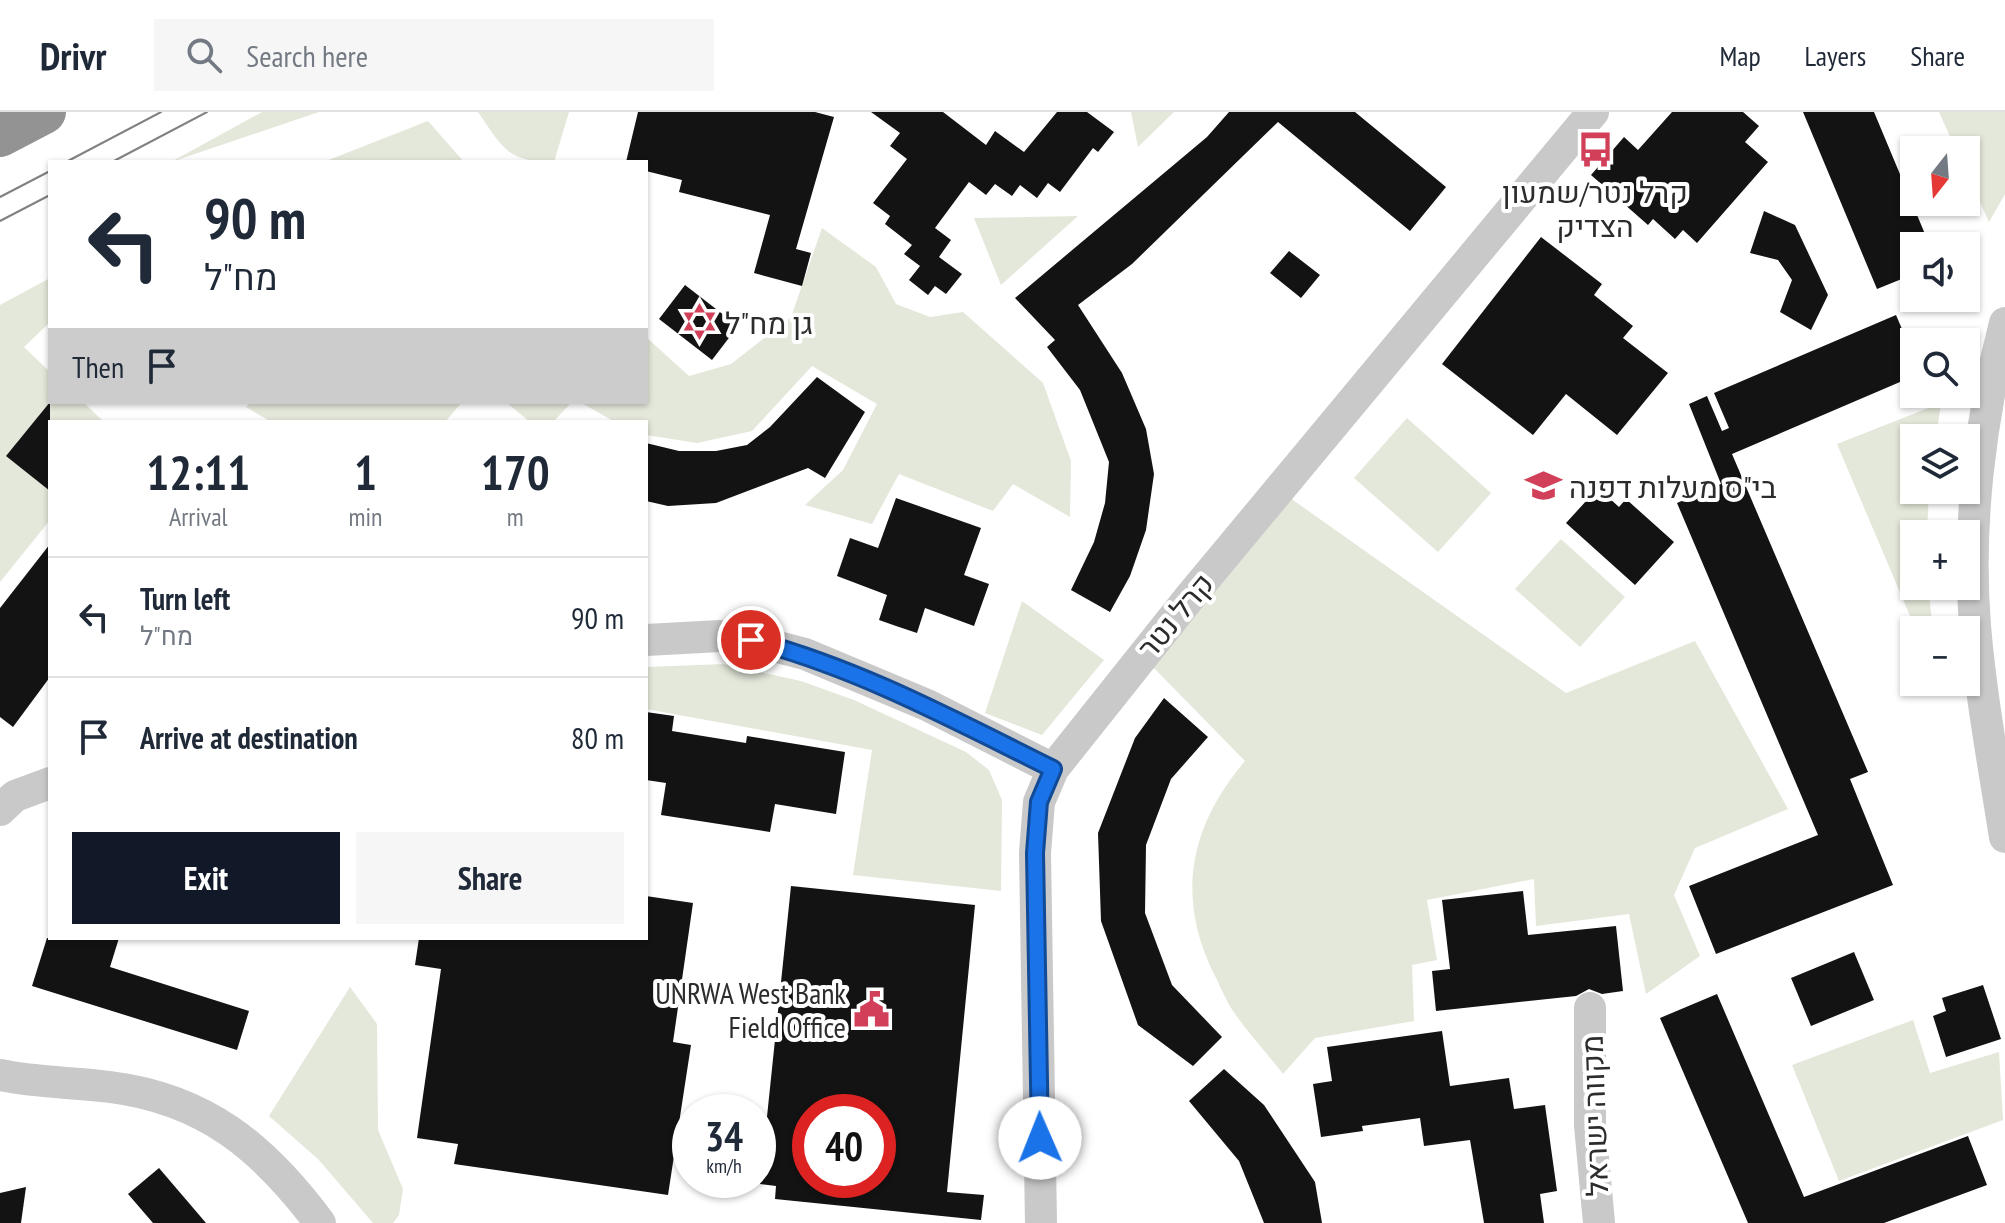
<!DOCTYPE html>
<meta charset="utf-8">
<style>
body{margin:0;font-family:"PT Sans Narrow",Heebo,sans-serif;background:#f6f6f7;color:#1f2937;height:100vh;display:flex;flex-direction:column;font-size:30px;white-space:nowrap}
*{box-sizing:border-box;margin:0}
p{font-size:26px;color:#747a83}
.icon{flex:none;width:44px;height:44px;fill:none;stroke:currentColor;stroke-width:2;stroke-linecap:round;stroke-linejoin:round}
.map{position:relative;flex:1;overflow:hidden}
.panel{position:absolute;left:48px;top:308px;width:600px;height:520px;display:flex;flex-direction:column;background:#fff;border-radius:0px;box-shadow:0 2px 6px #0004}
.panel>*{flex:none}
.top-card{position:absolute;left:48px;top:48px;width:600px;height:244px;border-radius:0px;box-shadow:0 2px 6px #0004;background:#fff;color:#1f2937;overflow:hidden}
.needle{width:52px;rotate:197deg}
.tools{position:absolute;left:1900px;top:24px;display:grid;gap:16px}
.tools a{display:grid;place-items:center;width:80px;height:80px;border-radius:0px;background:#fff;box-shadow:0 2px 6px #0004;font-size:40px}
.speed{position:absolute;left:672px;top:982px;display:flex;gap:16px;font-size:40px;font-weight:700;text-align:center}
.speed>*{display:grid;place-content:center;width:104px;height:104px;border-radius:50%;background:#fff;box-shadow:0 2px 6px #0004;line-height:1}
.speed small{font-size:20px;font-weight:400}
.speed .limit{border:12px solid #d22;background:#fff;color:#111}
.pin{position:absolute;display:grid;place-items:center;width:68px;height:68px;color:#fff;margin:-34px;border:4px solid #fff;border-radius:50%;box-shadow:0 2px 8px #0007}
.me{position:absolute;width:88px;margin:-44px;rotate:359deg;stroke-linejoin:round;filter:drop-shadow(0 0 6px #0008)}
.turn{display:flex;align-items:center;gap:28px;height:168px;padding:0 24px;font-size:36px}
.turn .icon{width:104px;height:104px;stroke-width:2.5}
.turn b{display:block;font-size:56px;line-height:68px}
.then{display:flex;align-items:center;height:76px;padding:0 24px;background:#0003;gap:16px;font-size:30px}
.eta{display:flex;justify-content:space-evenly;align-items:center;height:136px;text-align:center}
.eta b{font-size:48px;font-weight:800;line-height:56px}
.action{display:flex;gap:16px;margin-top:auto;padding:16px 24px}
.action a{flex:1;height:92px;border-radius:0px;background:#111827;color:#fff;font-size:32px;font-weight:800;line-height:92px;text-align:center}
.action a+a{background:#f6f6f7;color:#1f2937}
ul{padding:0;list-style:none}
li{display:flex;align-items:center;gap:24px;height:120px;padding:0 24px;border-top:2px solid #e0e1e3}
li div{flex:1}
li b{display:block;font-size:30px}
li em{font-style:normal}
header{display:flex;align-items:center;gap:48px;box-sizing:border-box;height:112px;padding:0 40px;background:#fff;border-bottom:2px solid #e0e1e3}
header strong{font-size:38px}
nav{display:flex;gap:44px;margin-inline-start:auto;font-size:28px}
.search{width:560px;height:72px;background:#f6f6f7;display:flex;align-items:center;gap:20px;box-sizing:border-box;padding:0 28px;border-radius:0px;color:#747a83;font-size:30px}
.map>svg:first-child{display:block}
.green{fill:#e3e8da}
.building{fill:#131313;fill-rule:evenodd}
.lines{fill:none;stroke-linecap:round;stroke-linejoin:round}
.minor{stroke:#c9c9c9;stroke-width:32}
.highway{stroke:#939393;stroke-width:44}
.tram{stroke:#818181;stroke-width:2}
.route-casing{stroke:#114b97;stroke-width:20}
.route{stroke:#1a73e8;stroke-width:14}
.labels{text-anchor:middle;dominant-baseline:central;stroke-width:8;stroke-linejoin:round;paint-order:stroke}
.poi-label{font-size:30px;fill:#2c2c2c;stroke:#fff;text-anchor:start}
.street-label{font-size:30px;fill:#2c2c2c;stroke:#fff}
</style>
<header>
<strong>Drivr</strong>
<div class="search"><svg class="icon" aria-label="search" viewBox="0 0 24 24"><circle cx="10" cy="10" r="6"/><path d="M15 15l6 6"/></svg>Search here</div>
<nav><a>Map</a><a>Layers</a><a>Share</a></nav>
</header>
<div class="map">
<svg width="2005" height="1111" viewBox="0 0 2005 1111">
<rect width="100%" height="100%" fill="#fff"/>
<g class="green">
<polygon points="262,0 319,0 171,50"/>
<path d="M478 0H569L554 50C507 50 503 36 478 0Z"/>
<polygon points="1131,0 1174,0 1138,35"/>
<polygon points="1939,0 2005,0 2005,82 1989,110 1966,59 1966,38 1956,38"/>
<polygon points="428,9 464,50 322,50 331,47"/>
<polygon points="1078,104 1001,173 974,106"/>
<polygon points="822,116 876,155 896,192 930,205 963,200 1043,271 1071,349 1070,405 1013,372 993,399 899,362 872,412 805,393 843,358 877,292 812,254 752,319 697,331 646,323 646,310 615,310 580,290 646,290 646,225 689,264 731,252 791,205"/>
<polygon points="50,166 50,210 24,235 50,260 50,290 83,290 104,310 50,310 50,408 0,470 0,193"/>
<polygon points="251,290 462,290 445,310 271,310 246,295"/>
<polygon points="506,290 572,290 553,310 530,310"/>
<polygon points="1941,291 1936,326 1914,326 1914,378 1929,378 1927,422 1914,422 1914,474 1928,474 1933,518 1916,518 1837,332"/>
<polygon points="1407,306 1491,381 1438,440 1354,366"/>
<path d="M1283 381 1566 581 1695 529 1788 697 1695 736 1674 783 1700 844 1646 882 1629 802 1536 814 1534 767 1427 788 1437 848 1412 853 1414 909 1315 926 1283 962C1267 941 1248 921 1233 899 1225 887 1220 873 1213 860 1176 783 1190 714 1245 649L1151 553Z"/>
<polygon points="1561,427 1625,485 1580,535 1515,477"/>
<polygon points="1022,489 1104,548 1042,623 985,601"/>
<polygon points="723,552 801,569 854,588 966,640 989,658 1002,688 1001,779 853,763 872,638 646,597 646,555"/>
<polygon points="350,875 377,912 378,1018 403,1077 399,1103 393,1111 373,1111 318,1047 269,1004"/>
<polygon points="1913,908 1930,961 1999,940 2003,1008 1839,1069 1792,953"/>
</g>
<g class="building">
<polygon points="638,0 815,0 834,5 796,137 811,141 802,174 754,161 770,103 679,80 682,68 646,59 646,50 626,50"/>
<polygon points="871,0 943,0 986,33 995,19 1024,40 1057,0 1087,0 1114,20 1098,40 1093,36 1060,80 1048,71 1037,86 1020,73 1012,84 995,72 986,83 969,70 935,116 951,128 939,145 962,162 946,182 935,174 928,183 909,168 920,154 904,142 912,133 885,112 890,104 873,91 907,47 890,34 900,21"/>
<polygon points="1229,0 1355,0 1446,75 1410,119 1278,10 1132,152 1078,193 1122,261 1146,317 1154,362 1146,418 1130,464 1110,500 1071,478 1094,430 1105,391 1109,350 1080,278 1047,235 1055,228 1015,186 1207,25"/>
<polygon points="1672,0 1743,0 1759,14 1745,30 1768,50 1697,131 1683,118 1675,127 1653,107 1648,113 1591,63 1624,25 1638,38"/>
<polygon points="1803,0 1874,0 1930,134 1914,134 1914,162 1877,177"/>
<polygon points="1764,99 1795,113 1828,183 1811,218 1780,200 1792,168 1778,148 1750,141"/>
<polygon points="1541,125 1602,172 1594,183 1633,214 1623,226 1668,261 1617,323 1566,282 1533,323 1442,252"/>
<polygon points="1289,139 1320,163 1301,186 1270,161"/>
<polygon points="685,173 738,214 712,248 659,207"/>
<polygon points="1896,203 1914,245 1914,264 1732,342 1868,660 1850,667 1893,773 1716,842 1689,774 1818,723 1677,391 1721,372 1689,292 1707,284 1722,319 1729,316 1714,281"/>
<polygon points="817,265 865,300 825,366 808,356 716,391 668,394 646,389 646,331 679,339 716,339 747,333 770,315"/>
<polygon points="50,290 50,379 6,344"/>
<polygon points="1598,376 1619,395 1626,387 1674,430 1635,473 1566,411"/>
<polygon points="896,386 981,416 964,463 989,472 974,514 925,496 917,521 896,514 879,508 887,483 837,464 850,426 878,436"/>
<polygon points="50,432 50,565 13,615 0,605 0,496"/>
<polygon points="1164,586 1208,625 1171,667 1146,733 1145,801 1172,873 1222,925 1193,954 1138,913 1101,809 1098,721 1135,626"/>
<polygon points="646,600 674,604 672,619 746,631 747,624 845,640 836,702 775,692 770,720 661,703 666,671 646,668"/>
<path d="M791 774 975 793 947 1080 984 1083 981 1108 775 1087 776 1074 760 1072ZM810 1000H878V1068H810Z"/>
<polygon points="1523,779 1528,823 1616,814 1623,879 1602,882 1589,877 1576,884 1436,899 1432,859 1450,857 1442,788"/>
<polygon points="646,784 693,791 673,930 691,933 668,1083 454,1052 458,1032 417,1026 441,857 415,853 419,826 646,826"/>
<polygon points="47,826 119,826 110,855 249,899 237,938 32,874"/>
<polygon points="1854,840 1874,888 1811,914 1791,866"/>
<polygon points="1983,873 2001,927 1946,945 1933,904 1946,899 1942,886"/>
<polygon points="1717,882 1804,1085 1968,1024 1987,1073 1884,1111 1748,1111 1660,906"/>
<polygon points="1442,919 1450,974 1509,966 1514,997 1545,993 1557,1079 1540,1082 1544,1111 1484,1111 1470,1028 1424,1034 1420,1006 1362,1014 1363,1019 1321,1025 1313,972 1332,969 1327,935"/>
<polygon points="1224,957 1264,993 1315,1070 1322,1111 1264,1111 1239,1049 1189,989"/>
<polygon points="159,1056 206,1111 153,1111 128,1082"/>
<polygon points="26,1075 21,1111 0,1111 0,1081"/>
</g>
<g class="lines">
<g class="minor">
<path d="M2005 211C1980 307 1967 414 1975 514 1981 585 1994 655 2005 725"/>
<polyline points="646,528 720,524 751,528 805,542 927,593 1053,657"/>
<polyline points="0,698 15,684 50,671"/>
<polyline points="1590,896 1590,1013 1599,1111"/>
<path d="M0 963C37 971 73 970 110 975 206 987 264 1036 320 1111"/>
<polyline points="1041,1111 1035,741 1039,690 1053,657 1190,485 1593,0"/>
</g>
<polyline class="highway" points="0,23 44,0"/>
<g class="tram">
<polyline points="66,50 161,0"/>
<polyline points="112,50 207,0"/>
<polyline points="0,85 50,59"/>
<polyline points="0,109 50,83"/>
</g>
</g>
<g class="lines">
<defs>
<path id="route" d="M751 528C858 556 954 608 1053 657L1039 690 1035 741 1040 1026"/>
</defs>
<use href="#route" class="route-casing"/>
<use href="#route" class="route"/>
</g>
<defs>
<symbol id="bus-bare" viewBox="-9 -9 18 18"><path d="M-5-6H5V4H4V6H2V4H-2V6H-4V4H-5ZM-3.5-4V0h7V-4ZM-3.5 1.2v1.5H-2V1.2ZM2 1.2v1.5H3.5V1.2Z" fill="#d13f58" stroke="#fff" stroke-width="2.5" paint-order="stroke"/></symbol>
<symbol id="synagogue-bare" viewBox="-9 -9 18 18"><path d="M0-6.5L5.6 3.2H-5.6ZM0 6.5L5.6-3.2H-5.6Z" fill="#d13f58" stroke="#fff" stroke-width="2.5" paint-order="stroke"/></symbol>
<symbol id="school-bare" viewBox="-9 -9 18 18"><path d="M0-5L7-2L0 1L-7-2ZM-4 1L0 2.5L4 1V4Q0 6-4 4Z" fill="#d13f58" stroke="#fff" stroke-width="2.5" paint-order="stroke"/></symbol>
<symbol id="civic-bare" viewBox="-9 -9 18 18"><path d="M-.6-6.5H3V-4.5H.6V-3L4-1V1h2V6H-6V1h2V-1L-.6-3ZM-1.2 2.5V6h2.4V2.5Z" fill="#d13f58" stroke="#fff" stroke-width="2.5" paint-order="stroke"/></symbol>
</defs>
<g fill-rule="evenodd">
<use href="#bus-bare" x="1570" y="12" width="51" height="51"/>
<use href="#synagogue-bare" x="674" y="184" width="51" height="51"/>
<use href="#school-bare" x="1518" y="348" width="51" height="51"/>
<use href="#civic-bare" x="846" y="872" width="51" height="51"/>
</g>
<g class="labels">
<g class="poi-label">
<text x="1595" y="79" text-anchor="middle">קרל נטר/שמעון<tspan x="1595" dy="34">הצדיק</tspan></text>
<text x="725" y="210">גן מח"ל</text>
<text x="1569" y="374">בי"ס מעלות דפנה</text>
<text x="846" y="880" text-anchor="end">UNRWA West Bank<tspan x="846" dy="34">Field Office</tspan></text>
</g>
<g class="street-label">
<text transform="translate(1175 503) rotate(-50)">קרל נטר</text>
<text transform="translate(1594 1004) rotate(-92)">מקווה ישראל</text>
</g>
</g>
</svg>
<div class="tools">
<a><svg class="needle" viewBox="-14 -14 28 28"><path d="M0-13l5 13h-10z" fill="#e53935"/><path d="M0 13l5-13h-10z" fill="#747a83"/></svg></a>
<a><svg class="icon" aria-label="sound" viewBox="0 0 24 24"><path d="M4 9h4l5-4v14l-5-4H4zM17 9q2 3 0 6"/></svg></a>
<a><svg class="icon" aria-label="search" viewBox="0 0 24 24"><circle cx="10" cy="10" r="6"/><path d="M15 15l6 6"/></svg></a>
<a><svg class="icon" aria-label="layers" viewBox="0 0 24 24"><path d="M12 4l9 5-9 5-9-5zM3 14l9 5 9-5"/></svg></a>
<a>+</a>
<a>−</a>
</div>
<div class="speed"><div>34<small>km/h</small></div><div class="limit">40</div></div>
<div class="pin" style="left:751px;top:528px;background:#d93025"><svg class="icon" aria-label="arrive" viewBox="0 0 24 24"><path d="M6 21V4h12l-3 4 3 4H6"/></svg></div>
<svg class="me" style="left:1040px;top:1026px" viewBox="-20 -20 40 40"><circle r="19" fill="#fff"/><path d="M0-13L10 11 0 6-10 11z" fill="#1a73e8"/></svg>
<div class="top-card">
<div class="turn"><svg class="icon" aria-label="left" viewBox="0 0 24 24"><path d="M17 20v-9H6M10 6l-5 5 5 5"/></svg><div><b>90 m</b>מח&quot;ל</div></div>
<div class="then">Then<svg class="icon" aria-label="arrive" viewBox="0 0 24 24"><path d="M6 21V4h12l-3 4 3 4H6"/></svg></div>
</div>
<section class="panel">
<div class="eta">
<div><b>12:11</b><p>Arrival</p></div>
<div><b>1</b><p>min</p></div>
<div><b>170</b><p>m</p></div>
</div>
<ul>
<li><svg class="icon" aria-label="left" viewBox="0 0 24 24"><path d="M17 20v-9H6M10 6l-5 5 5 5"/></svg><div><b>Turn left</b><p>מח&quot;ל</p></div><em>90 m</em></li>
<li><svg class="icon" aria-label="arrive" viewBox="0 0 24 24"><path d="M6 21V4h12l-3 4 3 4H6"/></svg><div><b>Arrive at destination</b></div><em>80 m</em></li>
</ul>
<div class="action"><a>Exit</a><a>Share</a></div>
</section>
</div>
